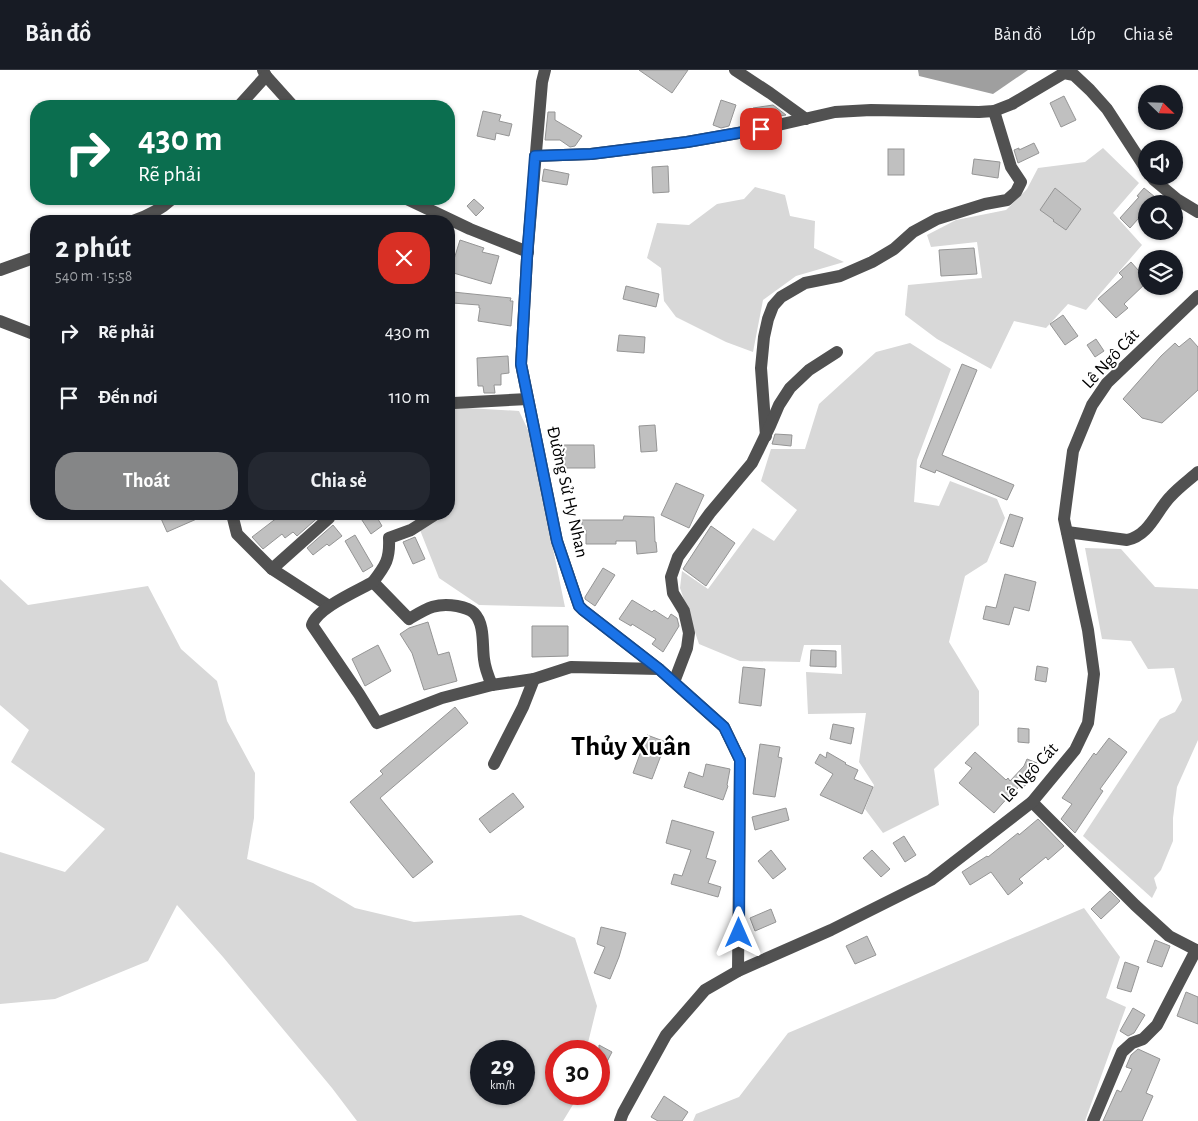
<!DOCTYPE html>
<html lang="vi">
<meta charset="utf-8">
<style>
body{margin:0;font-family:"Alegreya Sans",sans-serif;background:#242831;color:#f1f3f6;height:100vh;display:flex;flex-direction:column;font-size:19px;white-space:nowrap}
*{box-sizing:border-box;margin:0}
p{font-size:16px;color:#9ea1a6}
.icon{flex:none;width:28px;height:28px;fill:none;stroke:currentColor;stroke-width:2;stroke-linecap:round;stroke-linejoin:round}
.map{position:relative;flex:1;overflow:hidden}
.drawer{position:absolute;left:30px;top:145px;width:425px;height:305px;display:flex;flex-direction:column;background:#171b24;border-radius:20px;box-shadow:0 1px 4px #0004}
.drawer>*{flex:none}
.banner{position:absolute;left:30px;top:30px;width:425px;height:105px;border-radius:20px;box-shadow:0 1px 4px #0004;background:#0b6e4f;color:#fff;overflow:hidden}
.needle{width:32px;rotate:113deg}
.fabs{position:absolute;left:1138px;top:15px;display:grid;gap:10px}
.fabs a{display:grid;place-items:center;width:45px;height:45px;border-radius:50%;background:#171b24;box-shadow:0 1px 4px #0004;font-size:25px}
.speed{position:absolute;left:470px;top:970px;display:flex;gap:10px;font-size:25px;font-weight:700;text-align:center}
.speed>*{display:grid;place-content:center;width:65px;height:65px;border-radius:50%;background:#171b24;box-shadow:0 1px 4px #0004;line-height:1}
.speed small{font-size:12px;font-weight:400}
.speed .limit{border:8px solid #d22;background:#fff;color:#111}
.pin{position:absolute;display:grid;place-items:center;width:42px;height:42px;color:#fff;margin:-21px;border-radius:10px;box-shadow:0 2px 8px #0006}
.me{position:absolute;width:55px;margin:-28px;rotate:0deg;stroke-linejoin:round;filter:drop-shadow(0 0 4px #0008)}
.turn{display:flex;align-items:center;gap:18px;height:105px;padding:0 25px;font-size:22px}
.turn .icon{width:65px;height:65px;stroke-width:2.5}
.turn b{display:block;font-size:35px;line-height:42px}
.round{display:grid;place-items:center;flex:none;width:52px;height:52px;border-radius:20px;background:#242831}
.headline{display:flex;align-items:center;justify-content:space-between;height:85px;padding:0 25px}
h1{font-size:30px;font-weight:700;line-height:38px}
.primary-button{display:flex;gap:10px;margin-top:auto;padding:10px 25px}
.primary-button a{flex:1;height:58px;border-radius:20px;background:#858687;color:#fff;font-size:20px;font-weight:700;line-height:58px;text-align:center}
.primary-button a+a{background:#242831;color:#f1f3f6}
ul{padding:0;list-style:none}
li{display:flex;align-items:center;gap:15px;height:65px;padding:0 25px}
li div{flex:1}
li b{display:block;font-size:19px}
li em{font-style:normal}
header{display:flex;align-items:center;gap:30px;box-sizing:border-box;height:70px;padding:0 25px;background:#171b24;border-bottom:1px solid #363941}
header strong{font-size:24px}
nav{display:flex;gap:28px;margin-inline-start:auto;font-size:18px}
.map>svg:first-child{display:block}
.green{fill:#d8d8d8;fill-rule:evenodd}
.water{fill:#9f9f9f}
.building{fill:#c0c0c0;stroke:#959595}
.lines{fill:none;stroke-linecap:round;stroke-linejoin:round}
.minor{stroke:#515151;stroke-width:12}
.route-casing{stroke:#114b97;stroke-width:12}
.route{stroke:#1a73e8;stroke-width:9}
.labels{text-anchor:middle;dominant-baseline:central;stroke-width:4;stroke-linejoin:round;paint-order:stroke}
.street-label{font-size:18px;fill:#000;stroke:#fff}
.town-label{font-size:28px;font-weight:bold;fill:#000;stroke:#fff}
</style>
<header>
<strong>Bản đồ</strong>
<nav><a>Bản đồ</a><a>Lớp</a><a>Chia sẻ</a></nav>
</header>
<div class="map">
<svg width="1198" height="1051" viewBox="0 0 1198 1051">
<rect width="100%" height="100%" fill="#fff"/>
<g class="green">
<polygon points="1103,78 1139,113 1113,143 1142,175 1086,240 1068,234 1046,258 1014,251 991,299 937,269 905,245 908,215 982,208 977,172 931,177 927,165 956,150 1006,140 1027,119 1038,98 1085,92"/>
<polygon points="755,117 785,125 790,146 815,151 814,178 844,192 796,206 763,230 753,282 726,272 676,247 664,231 661,198 647,188 657,153 689,155 717,134 744,129"/>
<polygon points="910,273 951,299 917,390 914,432 939,436 950,411 997,429 1005,448 987,492 965,506 949,572 979,621 979,655 934,699 939,735 883,763 865,739 874,715 859,692 866,643 808,644 806,602 842,604 841,575 804,575 800,592 740,591 699,574 680,518 682,501 708,519 753,458 774,471 797,440 761,411 771,379 805,379 819,334 876,282"/>
<polygon points="449,337 519,341 529,362 565,537 479,535 439,508 420,460 443,444 449,444"/>
<polygon points="1085,478 1121,479 1155,517 1198,519 1198,670 1177,717 1173,748 1173,771 1161,800 1154,808 1157,818 1152,828 1083,766 1160,649 1175,642 1182,630 1174,598 1148,599 1131,571 1102,569"/>
<path d="M0 509 28 535 148 516 181 579 217 611 227 651 255 703 254 748 247 789 313 813 355 838 414 852 521 845 575 868 597 936 586 981H556V1024H576L574 1033 563 1051H357L332 1018 223 887 177 835 148 891 55 929 0 934V782L65 802 105 759 11 692 29 660 0 635ZM481 981H524V1024H481Z"/>
<polygon points="1084,838 1120,887 1106,928 1126,937 1085,1051 693,1051 696,1044 739,1027 788,963"/>
</g>
<polygon class="water" points="918,0 1028,0 993,24 919,6"/>
<g class="building">
<polygon points="639,0 688,0 672,23"/>
<polygon points="1064,26 1076,50 1061,57 1050,33"/>
<polygon points="721,30 736,35 729,56 721,58 713,55"/>
<polygon points="773,35 786,45 754,50 753,38"/>
<polygon points="483,41 501,45 499,51 512,54 509,66 496,63 495,70 477,66"/>
<polygon points="548,42 555,42 555,50 582,66 575,76 570,77 560,70 545,70"/>
<polygon points="1034,73 1039,83 1018,93 1014,80 1019,78 1019,80"/>
<rect x="888" y="79" width="16" height="26"/>
<polygon points="974,89 1000,92 998,108 972,104"/>
<polygon points="668,96 669,122 653,123 652,97"/>
<polygon points="544,99 569,104 567,115 542,111"/>
<polygon points="1055,118 1081,139 1066,160 1053,151 1054,150 1040,140"/>
<polygon points="1144,118 1155,127 1149,134 1146,134 1146,140 1130,158 1120,148 1139,127 1137,126"/>
<polygon points="474,129 484,138 476,146 467,136"/>
<polygon points="460,170 484,178 482,182 499,186 491,214 450,202"/>
<polygon points="974,178 977,204 941,206 939,180"/>
<polygon points="1131,192 1146,209 1146,213 1124,234 1128,238 1116,248 1098,229 1123,207 1119,203"/>
<polygon points="626,216 659,224 656,237 623,229"/>
<polygon points="453,222 511,228 510,231 513,231 511,256 478,251 480,238 479,238 479,235 452,233"/>
<polygon points="1063,245 1078,266 1065,275 1050,254"/>
<polygon points="619,265 645,267 644,283 617,281"/>
<polygon points="1190,268 1198,277 1198,320 1162,353 1142,348 1123,329 1161,286 1175,273 1179,277"/>
<polygon points="1096,269 1104,281 1095,287 1087,275"/>
<polygon points="508,286 509,303 501,304 501,315 494,315 495,323 484,323 483,316 478,316 477,288"/>
<polygon points="962,294 977,300 942,385 1014,415 1007,430 936,400 935,403 920,397"/>
<polygon points="655,355 657,381 641,382 639,356"/>
<polygon points="775,364 792,365 791,376 772,374"/>
<polygon points="564,375 594,375 595,398 565,398"/>
<polygon points="676,413 704,425 689,458 661,445"/>
<polygon points="159,444 208,444 167,462"/>
<polygon points="282,444 322,444 297,466 293,462 285,468 282,464 263,479 252,467"/>
<polygon points="358,444 375,444 382,456 371,464"/>
<polygon points="1010,444 1023,448 1013,477 1000,473"/>
<polygon points="624,446 654,447 655,472 656,472 657,482 637,484 636,471 616,471 616,474 586,474 586,460 582,460 582,450 623,450"/>
<polygon points="333,455 342,466 329,476 327,474 313,485 307,478"/>
<polygon points="711,456 735,473 706,516 683,499"/>
<polygon points="355,465 373,496 363,502 345,471"/>
<polygon points="415,467 425,489 413,494 403,472"/>
<polygon points="603,498 615,505 595,536 585,529 585,527"/>
<polygon points="1005,504 1036,512 1029,541 1014,537 1009,555 983,549 986,536 996,538"/>
<polygon points="632,530 652,542 654,540 668,549 671,544 677,548 679,556 663,582 652,574 656,569 632,554 631,556 619,549"/>
<polygon points="428,552 438,585 449,582 457,611 424,620 412,583 400,564 409,558"/>
<polygon points="532,556 568,556 568,586 532,587"/>
<polygon points="378,575 391,601 365,616 352,589"/>
<polygon points="811,580 836,581 836,597 810,596"/>
<polygon points="1037,596 1048,598 1046,612 1035,610"/>
<polygon points="743,597 765,599 761,636 739,633"/>
<polygon points="455,637 468,653 380,728 433,792 413,808 350,732 383,704 380,701"/>
<polygon points="833,654 854,658 851,674 830,669"/>
<polygon points="1018,658 1029,659 1029,673 1018,672"/>
<polygon points="647,665 666,672 652,709 633,703"/>
<polygon points="1109,668 1127,682 1100,719 1103,721 1075,763 1061,749 1072,734 1062,728 1094,683 1096,685"/>
<polygon points="760,674 780,677 778,687 782,688 775,727 753,724"/>
<polygon points="827,682 846,693 845,694 858,700 854,709 873,717 862,744 820,725 833,704 815,693 820,684 826,688"/>
<polygon points="975,682 1006,710 1008,708 1010,711 1024,696 1027,689 1037,693 1030,710 1022,719 1019,717 1010,726 1010,725 994,743 959,713 972,698 965,693"/>
<polygon points="706,694 730,699 727,715 728,716 723,730 684,717 689,702 703,707"/>
<polygon points="513,723 524,737 490,763 479,749"/>
<polygon points="786,738 789,750 755,760 752,747"/>
<polygon points="1038,749 1064,776 1048,790 1046,787 1019,809 1023,813 1008,825 991,802 970,815 962,802 987,786 988,787 1018,763 1019,765"/>
<polygon points="672,750 714,762 706,788 716,791 708,813 721,817 718,827 671,814 674,804 682,806 691,780 666,773"/>
<polygon points="904,766 916,785 905,792 893,773"/>
<polygon points="771,780 786,799 773,809 758,791"/>
<polygon points="872,780 890,799 881,807 863,788"/>
<polygon points="1110,821 1120,831 1101,849 1091,839"/>
<polygon points="771,839 776,852 755,861 750,848"/>
<polygon points="601,857 626,863 619,887 610,909 594,903 605,877 597,874"/>
<polygon points="867,866 876,885 855,894 846,876"/>
<polygon points="1155,870 1170,876 1162,897 1147,892"/>
<polygon points="1125,892 1139,897 1131,922 1117,918"/>
<polygon points="1186,922 1198,927 1198,954 1177,946"/>
<polygon points="1133,938 1145,945 1134,963 1128,966 1120,961"/>
<polygon points="599,975 612,982 599,1007"/>
<polygon points="1138,979 1160,989 1146,1023 1153,1026 1142,1051 1103,1051 1117,1020 1121,1022 1132,999 1126,997 1131,985"/>
<polygon points="664,1026 688,1042 682,1051 658,1051 651,1047"/>
</g>
<g class="lines">
<g class="minor">
<polyline points="263,0 266,6 293,36"/>
<polyline points="545,0 542,12 527,188 521,294 557,471 579,536 583,540 659,599 724,657 740,690 738,901"/>
<polyline points="735,0 770,23 806,49"/>
<polyline points="239,36 266,6"/>
<polyline points="535,86 591,84 687,72 761,59 835,42 871,40 979,42 994,41 1012,34 1064,3 1074,5 1090,20 1107,39 1146,99"/>
<polyline points="1151,106 1154,110 1178,130 1198,142"/>
<polyline points="407,129 470,159 528,182"/>
<path d="M133 151C148 146 160 140 172 129"/>
<polyline points="0,200 36,187"/>
<polyline points="0,251 36,265"/>
<polyline points="449,332 454,333 528,329"/>
<polyline points="766,366 761,298 764,267 768,249 773,236 781,227 805,213 840,206 872,192 894,179 913,162 937,149 985,134 1007,130 1016,122 1021,112 1011,97 994,41"/>
<polyline points="232,444 237,464 272,499 329,536"/>
<path d="M436 444 411 460 389 468C390 489 386 495 373 512L409 549C426 539 436 532 457 536 462 537 470 539 474 543 485 554 482 575 484 589 485 598 488 606 492 615"/>
<path d="M1067 462 1127 470C1150 465 1156 441 1171 426 1179 417 1189 410 1198 402"/>
<polyline points="272,499 329,448"/>
<path d="M373 512C357 521 317 538 312 555L359 624 377 653 442 628 492 615 534 609 571 597 659 599"/>
<polyline points="674,612 687,578 689,563 684,541 673,523 671,507 678,487 710,443 752,393 770,356 779,335 790,318 809,300 837,282"/>
<polyline points="494,694 523,637 534,609"/>
<polyline points="1032,732 1135,835 1169,866 1198,881"/>
<polyline points="620,1051 623,1043 666,965 705,920 738,901 831,860 931,810 1032,732 1075,680 1088,653 1094,604 1088,560 1064,449 1073,381 1092,335 1107,313 1198,226"/>
<polyline points="1093,1051 1122,982 1132,973 1143,969 1157,955 1196,880"/>
</g>
</g>
<g class="lines">
<defs>
<polyline id="route" points="739,863 740,690 724,657 659,599 583,540 579,536 557,471 521,294 527,188 535,86 591,84 687,72 761,59"/>
</defs>
<use href="#route" class="route-casing"/>
<use href="#route" class="route"/>
</g>
<g class="labels">
<g class="street-label">
<text transform="translate(1111 289) rotate(-47)">Lê Ngô Cát</text>
<text transform="translate(567 422) rotate(77)">Đường Sử Hy Nhan</text>
<text transform="translate(1030 703) rotate(-47)">Lê Ngô Cát</text>
</g>
<g class="town-label">
<text x="631" y="677">Thủy Xuân</text>
</g>
</g>
</svg>
<div class="fabs">
<a><svg class="needle" viewBox="-14 -14 28 28"><path d="M0-13l5 13h-10z" fill="#e53935"/><path d="M0 13l5-13h-10z" fill="#9ea1a6"/></svg></a>
<a><svg class="icon" aria-label="sound" viewBox="0 0 24 24"><path d="M4 9h4l5-4v14l-5-4H4zM17 9q2 3 0 6"/></svg></a>
<a><svg class="icon" aria-label="search" viewBox="0 0 24 24"><circle cx="10" cy="10" r="6"/><path d="M15 15l6 6"/></svg></a>
<a><svg class="icon" aria-label="layers" viewBox="0 0 24 24"><path d="M12 4l9 5-9 5-9-5zM3 14l9 5 9-5"/></svg></a>
</div>
<div class="speed"><div>29<small>km/h</small></div><div class="limit">30</div></div>
<div class="pin" style="left:761px;top:59px;background:#d93025"><svg class="icon" aria-label="arrive" viewBox="0 0 24 24"><path d="M6 21V4h12l-3 4 3 4H6"/></svg></div>
<svg class="me" style="left:739px;top:863px" viewBox="-20 -20 40 40"><path d="M0-17L14 15 0 8-14 15z" fill="#1a73e8" stroke="#fff" stroke-width="4"/></svg>
<div class="banner">
<div class="turn"><svg class="icon" aria-label="right" viewBox="0 0 24 24"><path d="M7 20v-9h11M14 6l5 5-5 5"/></svg><div><b>430 m</b>Rẽ phải</div></div>
</div>
<section class="drawer">
<div class="headline"><div><h1>2 phút</h1><p>540 m · 15:58</p></div><a class="round" style="background:#d93025;color:#fff"><svg class="icon" aria-label="close" viewBox="0 0 24 24"><path d="M6 6l12 12M18 6L6 18"/></svg></a></div>
<ul>
<li><svg class="icon" aria-label="right" viewBox="0 0 24 24"><path d="M7 20v-9h11M14 6l5 5-5 5"/></svg><div><b>Rẽ phải</b></div><em>430 m</em></li>
<li><svg class="icon" aria-label="arrive" viewBox="0 0 24 24"><path d="M6 21V4h12l-3 4 3 4H6"/></svg><div><b>Đến nơi</b></div><em>110 m</em></li>
</ul>
<div class="primary-button"><a>Thoát</a><a>Chia sẻ</a></div>
</section>
</div>
